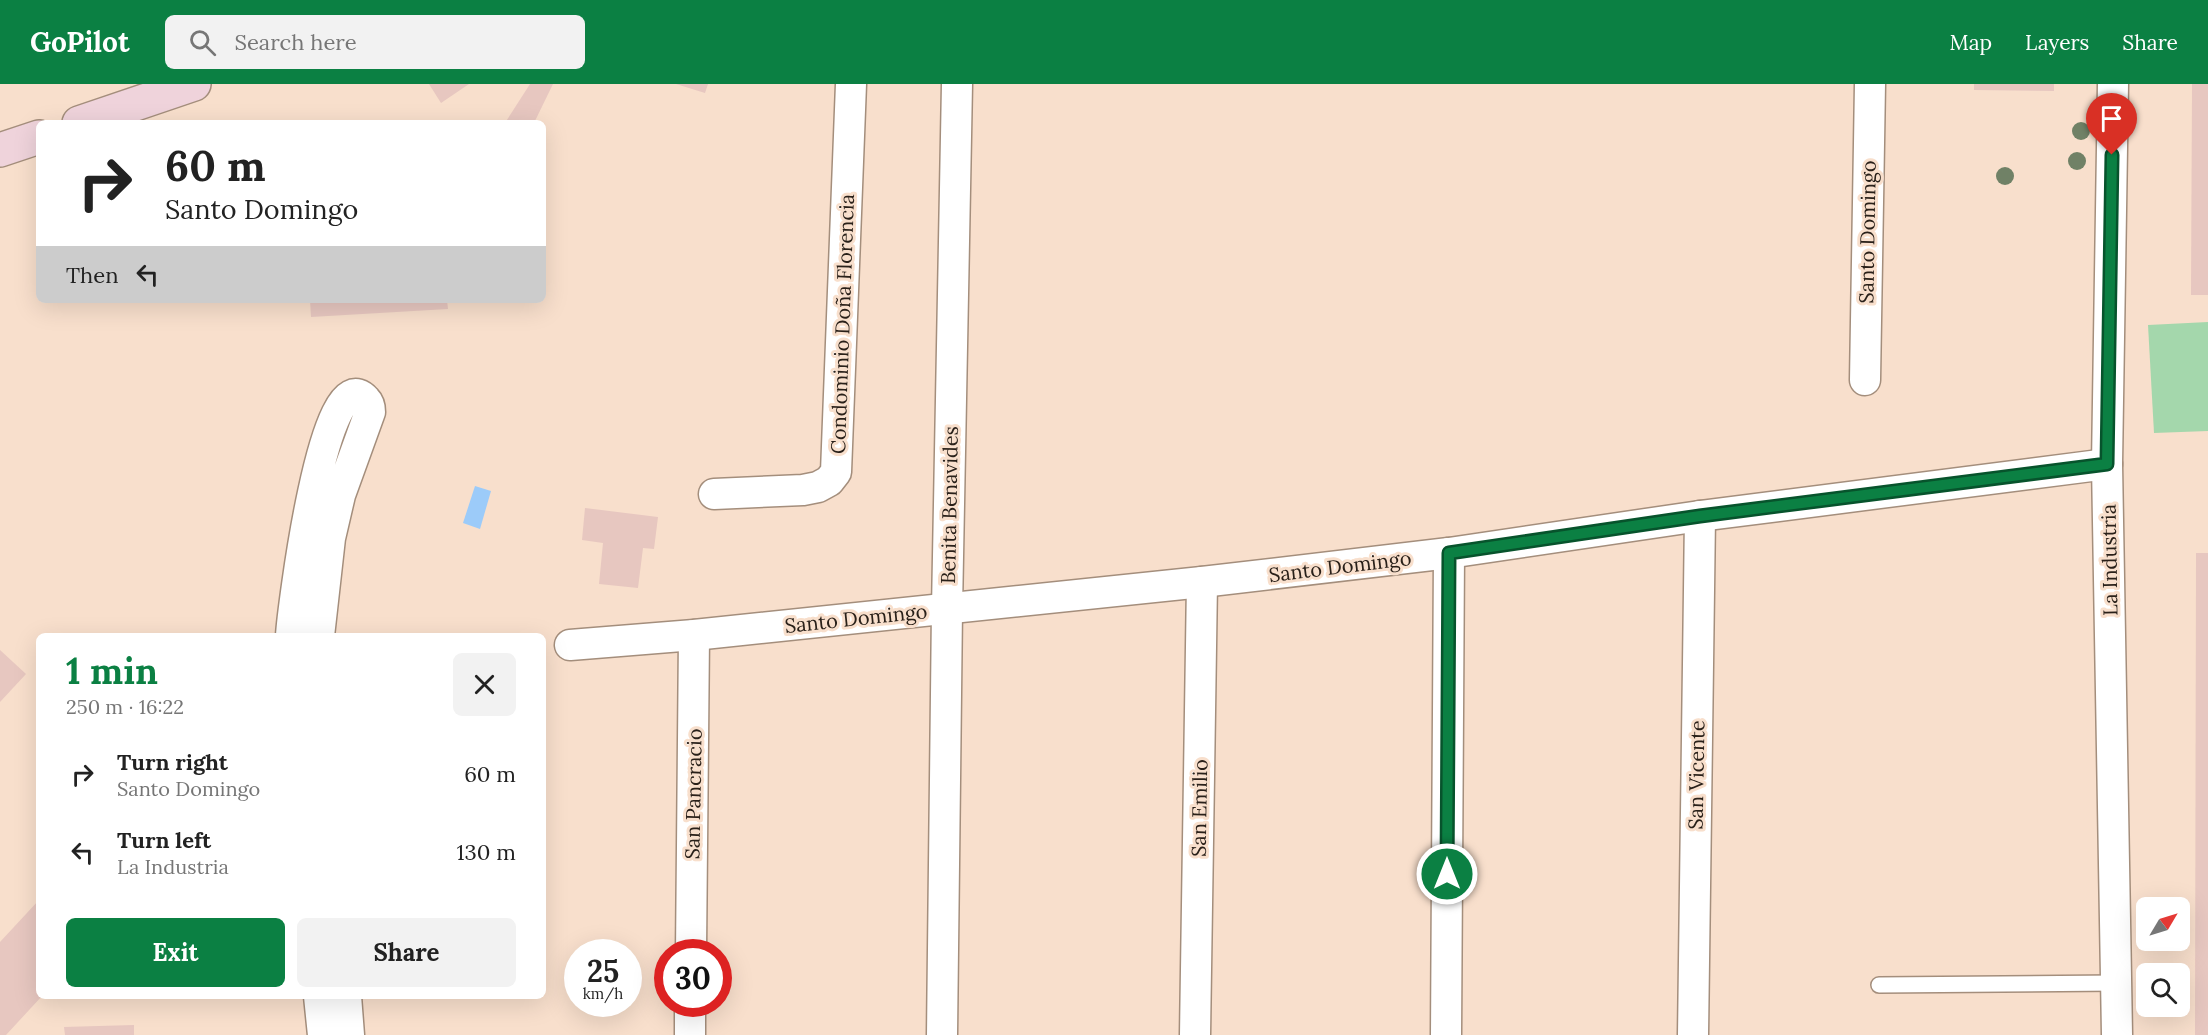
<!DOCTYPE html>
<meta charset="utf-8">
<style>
body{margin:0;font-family:Lora,serif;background:#f2f2f2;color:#222;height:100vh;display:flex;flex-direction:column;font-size:22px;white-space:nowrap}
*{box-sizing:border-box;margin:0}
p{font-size:20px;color:#767676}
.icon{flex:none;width:33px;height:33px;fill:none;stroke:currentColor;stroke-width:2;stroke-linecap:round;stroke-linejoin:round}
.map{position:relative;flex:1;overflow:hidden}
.drawer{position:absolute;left:36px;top:549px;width:510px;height:366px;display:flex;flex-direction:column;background:#fff;border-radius:9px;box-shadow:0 6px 24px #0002}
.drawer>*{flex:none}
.banner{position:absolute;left:36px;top:36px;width:510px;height:183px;border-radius:9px;box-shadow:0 6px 24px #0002;background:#fff;color:#222;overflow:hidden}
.needle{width:39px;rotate:52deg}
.fabs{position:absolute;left:2136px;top:813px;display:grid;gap:12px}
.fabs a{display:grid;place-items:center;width:54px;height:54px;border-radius:9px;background:#fff;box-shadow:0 6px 24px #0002;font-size:30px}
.speed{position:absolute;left:564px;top:855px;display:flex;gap:12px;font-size:30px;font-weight:700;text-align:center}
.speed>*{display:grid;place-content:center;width:78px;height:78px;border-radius:50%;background:#fff;box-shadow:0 6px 24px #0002;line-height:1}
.speed small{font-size:15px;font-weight:400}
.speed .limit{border:9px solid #d22;background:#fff;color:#111}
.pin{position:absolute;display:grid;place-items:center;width:51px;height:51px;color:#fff;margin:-62px -26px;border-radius:50% 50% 50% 0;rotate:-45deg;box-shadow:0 0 6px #0007}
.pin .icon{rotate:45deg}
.me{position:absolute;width:66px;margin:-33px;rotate:0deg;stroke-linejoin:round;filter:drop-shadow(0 0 4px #0008)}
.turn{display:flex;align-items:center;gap:21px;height:126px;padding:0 30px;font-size:27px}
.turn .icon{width:78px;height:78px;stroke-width:2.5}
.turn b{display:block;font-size:42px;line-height:51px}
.then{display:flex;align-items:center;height:57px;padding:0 30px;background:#0003;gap:12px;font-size:22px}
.round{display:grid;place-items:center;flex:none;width:63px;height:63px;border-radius:9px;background:#f2f2f2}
.head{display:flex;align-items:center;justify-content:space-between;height:102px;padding:0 30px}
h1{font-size:36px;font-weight:700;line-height:45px;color:#0b8043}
.button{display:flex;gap:12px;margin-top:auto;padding:12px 30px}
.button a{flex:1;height:69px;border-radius:9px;background:#0b8043;color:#fff;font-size:24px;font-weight:700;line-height:69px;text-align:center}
.button a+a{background:#f2f2f2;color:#222}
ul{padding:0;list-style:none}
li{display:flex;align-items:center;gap:18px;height:78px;padding:0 30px}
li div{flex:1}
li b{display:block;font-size:22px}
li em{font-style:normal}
header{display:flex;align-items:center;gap:36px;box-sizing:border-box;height:84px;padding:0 30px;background:#0b8043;color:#fff}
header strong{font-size:28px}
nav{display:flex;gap:33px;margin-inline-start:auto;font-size:21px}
.search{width:420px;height:54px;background:#f2f2f2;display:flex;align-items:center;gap:15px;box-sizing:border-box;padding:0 21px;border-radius:9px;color:#767676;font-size:22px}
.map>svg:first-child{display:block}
.green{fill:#a4d7ac}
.water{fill:#9ccbf9}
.building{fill:#e7c7c0}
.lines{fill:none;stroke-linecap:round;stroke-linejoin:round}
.service-casing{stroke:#a48e7c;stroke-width:18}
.minor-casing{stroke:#a48e7c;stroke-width:33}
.secondary-casing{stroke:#a48e7c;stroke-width:36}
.service{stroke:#fff;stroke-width:15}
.minor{stroke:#fff;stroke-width:30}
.secondary{stroke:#efd3db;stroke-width:33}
.tree{fill:#708166}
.route-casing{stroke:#07532c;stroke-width:15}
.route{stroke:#0b8043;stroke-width:10}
.labels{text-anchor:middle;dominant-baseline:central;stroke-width:6;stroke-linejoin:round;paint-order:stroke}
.street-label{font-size:20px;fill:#292019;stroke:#f8dfcc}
</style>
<header>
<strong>GoPilot</strong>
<div class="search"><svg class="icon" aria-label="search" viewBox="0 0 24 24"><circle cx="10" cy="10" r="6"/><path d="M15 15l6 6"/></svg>Search here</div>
<nav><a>Map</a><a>Layers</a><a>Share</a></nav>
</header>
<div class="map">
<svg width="2208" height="951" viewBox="0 0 2208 951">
<rect width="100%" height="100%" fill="#f8dfcc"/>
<polygon class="green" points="2208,238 2208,347 2154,349 2148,241"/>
<polygon class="water" points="475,402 491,407 480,445 463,439"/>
<g class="building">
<polygon points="429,0 469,0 441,19"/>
<polygon points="530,0 553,0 534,39 505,39"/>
<polygon points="676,0 708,0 705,9"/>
<polygon points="1974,0 2054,0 2054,7 1974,6"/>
<polygon points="2192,0 2208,0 2208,211 2191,211"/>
<polygon points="310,216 447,216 448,225 311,233"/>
<polygon points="585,424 658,433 654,465 643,464 638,504 599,500 603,459 582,456"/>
<polygon points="2196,469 2208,469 2208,951 2195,951"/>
<polygon points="0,566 26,590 0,618"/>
<polygon points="39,816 39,912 42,912 6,951 0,951 0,858"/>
<polygon points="134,941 134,951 65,951 64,943"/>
</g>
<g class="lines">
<defs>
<polyline id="service" points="1879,901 2117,899"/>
<g id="minor">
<polyline points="2113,0 2107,380 2117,951"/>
<polyline points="1865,296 1870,0"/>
<polyline points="714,410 803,406 818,403 829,397 836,388 851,0"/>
<path d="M291 552C292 531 324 268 366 316 369 319 370 324 370 328L340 411 330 454 319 552"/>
<polyline points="570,561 694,551 1202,498 1449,469 1700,432 2107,380"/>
<polyline points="691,868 694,551"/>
<polyline points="319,912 323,951"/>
<polyline points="346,912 349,951"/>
<polyline points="690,951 690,920"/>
<polyline points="942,951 947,525 957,0"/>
<polyline points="1195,951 1202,498"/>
<polyline points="1446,951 1449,469"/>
<polyline points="1693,951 1700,432"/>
</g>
<g id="secondary">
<polyline points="79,39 194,0"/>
<polyline points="0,66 39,53"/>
</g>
</defs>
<use href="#service" class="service-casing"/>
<use href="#minor" class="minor-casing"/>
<use href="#secondary" class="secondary-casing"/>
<use href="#service" class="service"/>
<use href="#minor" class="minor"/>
<use href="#secondary" class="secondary"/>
</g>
<g class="tree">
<circle cx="2081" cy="47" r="9"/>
<circle cx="2077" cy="77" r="9"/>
<circle cx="2005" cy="92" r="9"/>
</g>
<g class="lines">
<defs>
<polyline id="route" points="1447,790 1449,469 1700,432 2107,380 2112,71"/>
</defs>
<use href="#route" class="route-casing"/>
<use href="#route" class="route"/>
</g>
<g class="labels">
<g class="street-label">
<text transform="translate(1867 148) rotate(-89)">Santo Domingo</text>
<text transform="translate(842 240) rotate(-88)">Condominio Doña Florencia</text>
<text transform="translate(949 421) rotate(-89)">Benita Benavides</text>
<text transform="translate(2109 476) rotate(-91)">La Industria</text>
<text transform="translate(1340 482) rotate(-7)">Santo Domingo</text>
<text transform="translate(856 534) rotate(-6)">Santo Domingo</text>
<text transform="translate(1696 691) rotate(-89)">San Vicente</text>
<text transform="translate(693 710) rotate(-89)">San Pancracio</text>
<text transform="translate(1199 724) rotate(-89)">San Emilio</text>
</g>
</g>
</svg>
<div class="fabs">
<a><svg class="needle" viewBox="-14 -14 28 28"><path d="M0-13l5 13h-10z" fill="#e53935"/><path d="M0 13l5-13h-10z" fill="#767676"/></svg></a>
<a><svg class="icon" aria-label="search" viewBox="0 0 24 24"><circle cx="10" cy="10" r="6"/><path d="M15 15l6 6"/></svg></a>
</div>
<div class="speed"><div>25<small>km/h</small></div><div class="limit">30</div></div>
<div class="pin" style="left:2112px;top:71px;background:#d93025"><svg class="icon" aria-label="arrive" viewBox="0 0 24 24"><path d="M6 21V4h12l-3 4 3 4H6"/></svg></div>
<svg class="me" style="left:1447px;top:790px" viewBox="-20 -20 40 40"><circle r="17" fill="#0b8043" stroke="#fff" stroke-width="3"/><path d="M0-11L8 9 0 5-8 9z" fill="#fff"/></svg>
<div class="banner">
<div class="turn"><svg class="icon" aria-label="right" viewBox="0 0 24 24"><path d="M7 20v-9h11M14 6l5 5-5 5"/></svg><div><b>60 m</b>Santo Domingo</div></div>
<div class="then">Then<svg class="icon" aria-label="left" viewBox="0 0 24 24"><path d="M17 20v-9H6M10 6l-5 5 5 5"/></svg></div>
</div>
<section class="drawer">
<div class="head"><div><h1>1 min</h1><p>250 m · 16:22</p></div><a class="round"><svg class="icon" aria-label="close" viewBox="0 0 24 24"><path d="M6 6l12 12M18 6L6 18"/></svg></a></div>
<ul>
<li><svg class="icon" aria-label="right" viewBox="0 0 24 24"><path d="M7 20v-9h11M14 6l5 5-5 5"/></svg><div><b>Turn right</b><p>Santo Domingo</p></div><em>60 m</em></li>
<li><svg class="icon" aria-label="left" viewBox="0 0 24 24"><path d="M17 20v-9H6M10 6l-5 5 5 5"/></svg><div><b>Turn left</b><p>La Industria</p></div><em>130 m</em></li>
</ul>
<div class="button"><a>Exit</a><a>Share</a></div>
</section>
</div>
